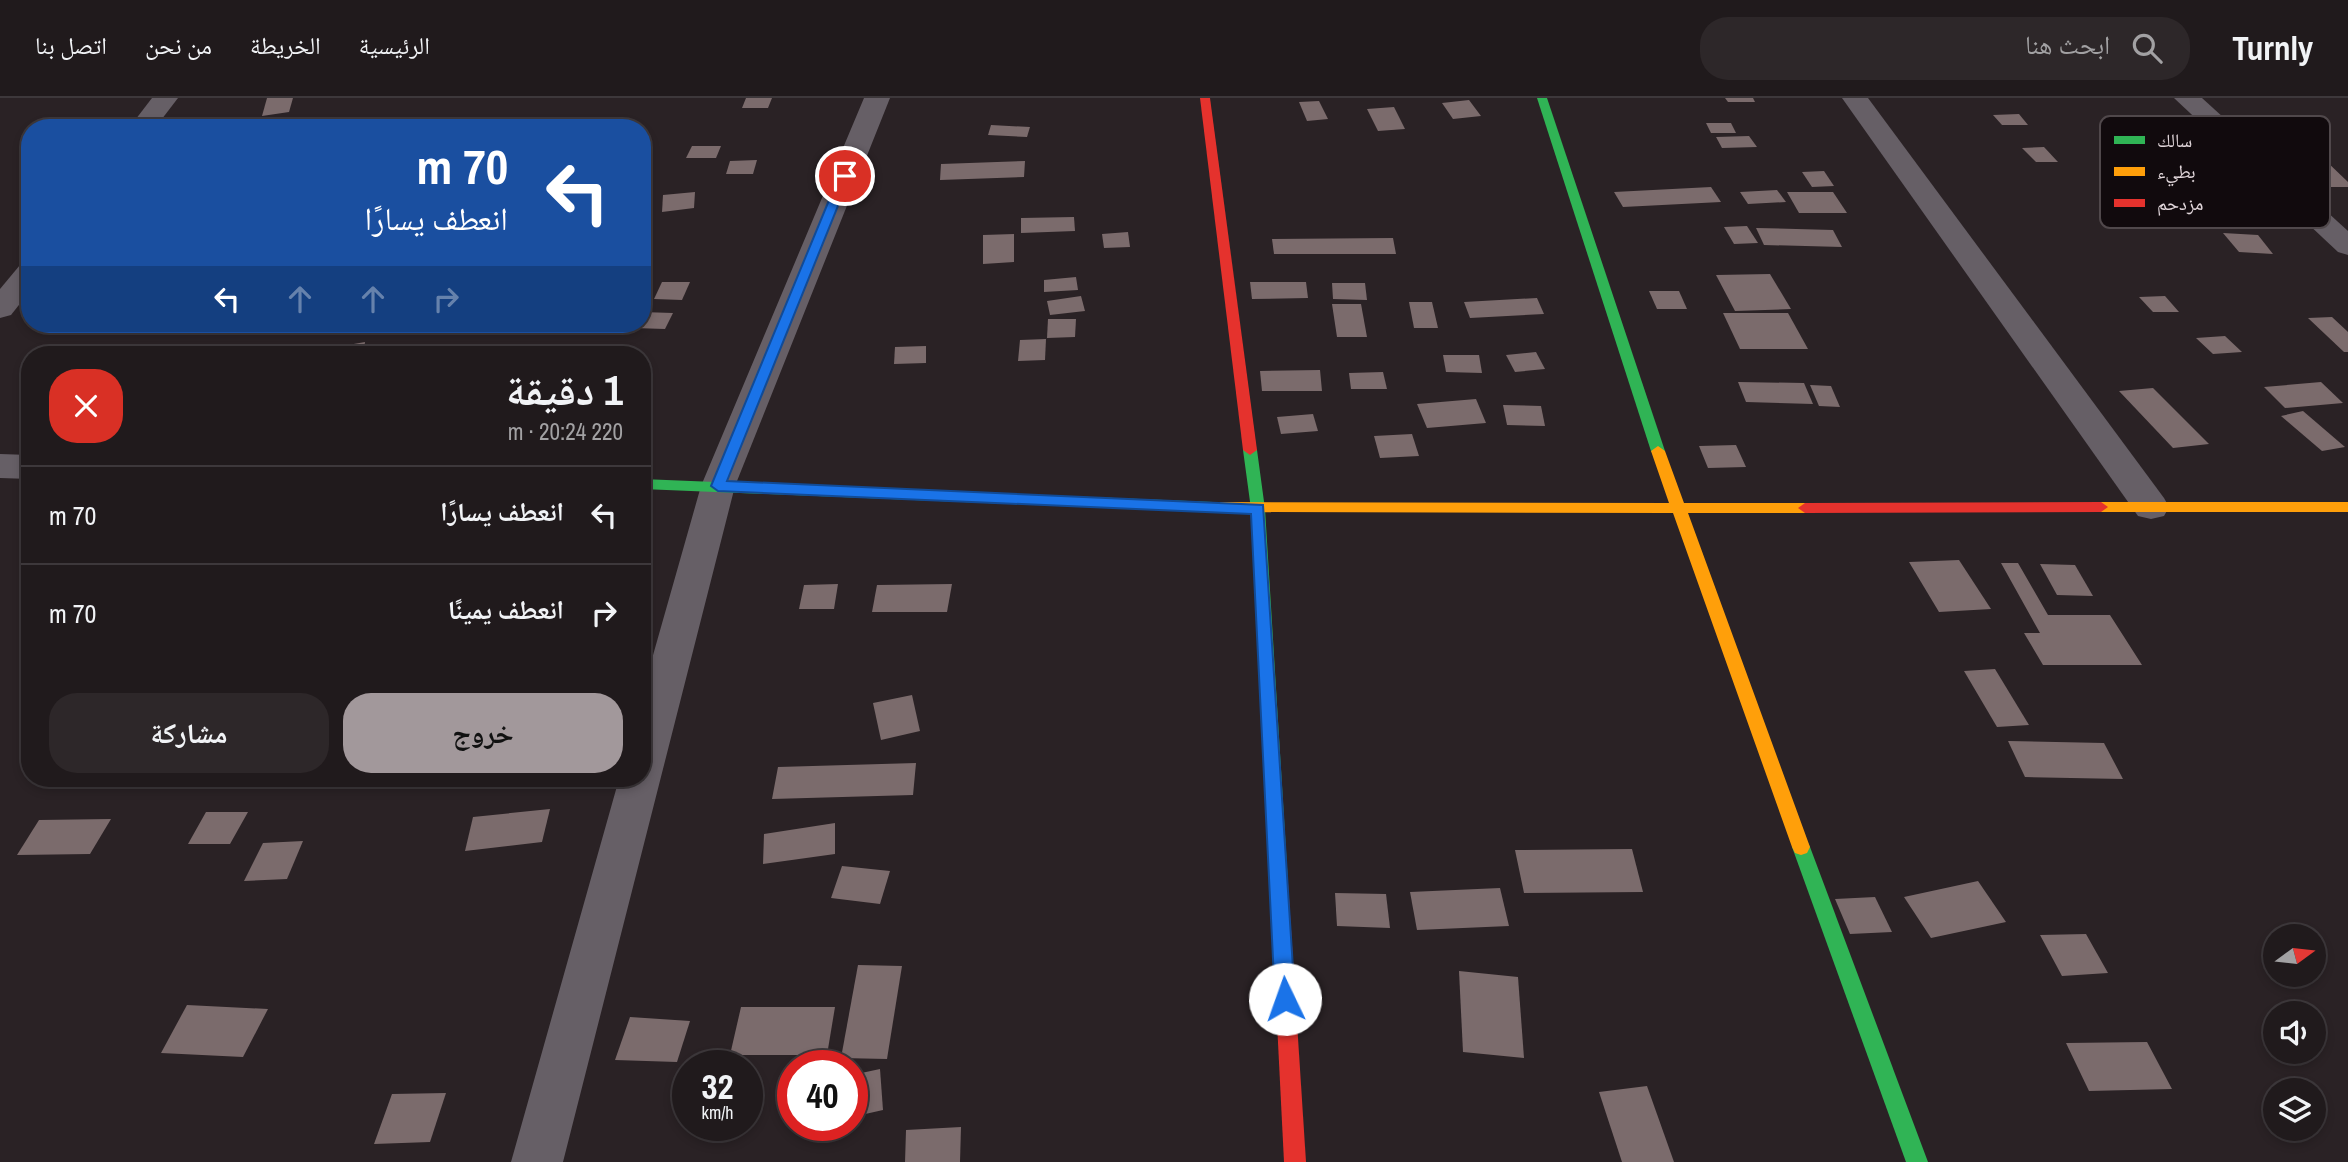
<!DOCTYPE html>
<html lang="ar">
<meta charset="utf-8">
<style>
body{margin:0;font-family:"Archivo Narrow","Noto Naskh Arabic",sans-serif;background:#2d2729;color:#f1f3f6;direction:rtl;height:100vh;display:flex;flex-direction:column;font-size:26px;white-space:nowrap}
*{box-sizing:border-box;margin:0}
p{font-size:23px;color:#a2a1a3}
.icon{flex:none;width:38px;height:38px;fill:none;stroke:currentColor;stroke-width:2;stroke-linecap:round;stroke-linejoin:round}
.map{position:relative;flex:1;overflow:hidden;direction:ltr}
.sheet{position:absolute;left:21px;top:248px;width:630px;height:441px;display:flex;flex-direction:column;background:#201a1c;border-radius:28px;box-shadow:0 4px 10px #0003,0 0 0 2px #3d383b;direction:rtl}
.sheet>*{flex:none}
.top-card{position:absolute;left:21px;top:21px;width:630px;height:214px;border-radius:28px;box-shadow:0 4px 10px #0003,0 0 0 2px #3d383b;direction:rtl;background:#1a4fa0;color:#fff;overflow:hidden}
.needle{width:46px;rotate:75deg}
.tools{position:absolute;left:2263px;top:826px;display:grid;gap:14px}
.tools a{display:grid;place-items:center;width:63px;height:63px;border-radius:50%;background:#201a1c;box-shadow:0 4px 10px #0003,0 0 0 2px #3d383b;font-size:35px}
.speed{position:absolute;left:672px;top:952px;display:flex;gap:14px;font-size:35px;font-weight:700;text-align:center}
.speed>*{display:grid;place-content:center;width:91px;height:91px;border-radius:50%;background:#201a1c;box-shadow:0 4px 10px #0003,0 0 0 2px #3d383b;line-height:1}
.speed small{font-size:18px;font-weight:400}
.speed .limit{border:10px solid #d22;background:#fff;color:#111}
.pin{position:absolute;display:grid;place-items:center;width:60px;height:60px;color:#fff;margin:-30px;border:4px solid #fff;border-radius:50%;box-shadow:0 2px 7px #0007}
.me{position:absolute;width:77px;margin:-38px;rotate:357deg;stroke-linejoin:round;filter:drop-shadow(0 0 5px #0008)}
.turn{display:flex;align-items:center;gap:24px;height:147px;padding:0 28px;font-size:32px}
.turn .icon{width:91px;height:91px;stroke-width:2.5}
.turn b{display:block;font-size:49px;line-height:60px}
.lanes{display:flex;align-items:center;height:66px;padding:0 28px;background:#0003;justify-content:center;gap:35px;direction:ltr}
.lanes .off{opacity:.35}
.round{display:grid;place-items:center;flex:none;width:74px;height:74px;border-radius:28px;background:#2d2729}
.overview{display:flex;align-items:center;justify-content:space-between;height:119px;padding:0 28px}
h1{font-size:42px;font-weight:700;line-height:52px}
.primary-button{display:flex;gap:14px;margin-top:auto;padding:14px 28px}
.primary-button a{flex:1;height:80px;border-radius:28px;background:#a2989b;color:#111;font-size:28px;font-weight:700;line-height:80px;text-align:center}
.primary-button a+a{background:#2d2729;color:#f1f3f6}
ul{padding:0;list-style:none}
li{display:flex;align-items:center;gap:21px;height:98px;padding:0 28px;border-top:2px solid #3d383b}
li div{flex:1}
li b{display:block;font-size:26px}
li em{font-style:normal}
header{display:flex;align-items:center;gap:42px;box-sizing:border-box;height:98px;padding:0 35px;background:#201a1c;border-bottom:2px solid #3d383b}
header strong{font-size:33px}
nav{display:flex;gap:38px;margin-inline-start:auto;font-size:24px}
.search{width:490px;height:63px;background:#2d2729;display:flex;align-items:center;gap:18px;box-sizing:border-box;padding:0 24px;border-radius:28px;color:#a2a1a3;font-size:26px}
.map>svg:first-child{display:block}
.building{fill:#7b6b6c}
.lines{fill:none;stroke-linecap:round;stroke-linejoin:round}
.street{fill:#665f66;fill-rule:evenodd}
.fast{fill:#30b455;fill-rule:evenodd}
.slow{fill:#ff9f0a;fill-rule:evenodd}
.jam{fill:#e5322d;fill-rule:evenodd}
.route{fill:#1a73e8;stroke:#114b97;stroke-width:2}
.key{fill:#110a0d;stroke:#50484b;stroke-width:2}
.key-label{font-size:19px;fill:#e2d7db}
</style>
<header>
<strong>Turnly</strong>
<div class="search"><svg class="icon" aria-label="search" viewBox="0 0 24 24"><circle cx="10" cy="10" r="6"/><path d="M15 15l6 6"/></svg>ابحث هنا</div>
<nav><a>الرئيسية</a><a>الخريطة</a><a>من نحن</a><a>اتصل بنا</a></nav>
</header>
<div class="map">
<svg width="2348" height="1064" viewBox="0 0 2348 1064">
<rect width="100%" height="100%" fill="#2a2225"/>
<g class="building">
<polygon points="267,0 293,0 289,14 262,18"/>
<polygon points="746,0 772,0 768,10 742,10"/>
<polygon points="1725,0 1753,0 1755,4 1728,4"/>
<polygon points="1469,2 1481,18 1453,21 1442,5"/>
<polygon points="1319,3 1328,21 1307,23 1299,4"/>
<polygon points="1394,9 1405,31 1378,33 1367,11"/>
<polygon points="2019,16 2028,27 2002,27 1993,17"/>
<polygon points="1706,25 1731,25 1736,35 1711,35"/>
<polygon points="991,27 1030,29 1027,39 988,37"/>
<polygon points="1749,38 1757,49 1722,50 1716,39"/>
<polygon points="692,48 721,48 716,60 686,60"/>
<polygon points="2044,49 2058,64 2036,64 2022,50"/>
<polygon points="2292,61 2324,61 2348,84 2348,89 2320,89"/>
<polygon points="757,62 753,76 726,76 730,63"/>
<polygon points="1025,63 1024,79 940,82 941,66"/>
<polygon points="1824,73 1834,88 1812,89 1802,74"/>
<polygon points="1711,89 1721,104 1623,109 1614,94"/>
<polygon points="1777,92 1786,104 1748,106 1740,94"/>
<polygon points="695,94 694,110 662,114 663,97"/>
<polygon points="1787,94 1833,94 1847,115 1799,115"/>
<polygon points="1074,119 1075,133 1021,135 1021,120"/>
<polygon points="1747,128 1758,145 1734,146 1724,129"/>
<polygon points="1756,130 1833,132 1842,149 1764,147"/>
<polygon points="1128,134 1130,149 1104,150 1102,136"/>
<polygon points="2223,135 2258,137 2273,156 2239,154"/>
<polygon points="1014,136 1014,164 983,166 983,137"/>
<polygon points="1393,140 1396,156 1274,156 1272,141"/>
<polygon points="1770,176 1791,211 1735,213 1716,177"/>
<polygon points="1076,179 1078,192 1044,194 1044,182"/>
<polygon points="662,184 690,184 682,202 654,201"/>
<polygon points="1250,184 1306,184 1308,200 1252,201"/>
<polygon points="1332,185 1365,185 1367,202 1333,201"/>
<polygon points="1649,193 1679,193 1687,211 1657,211"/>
<polygon points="1081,198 1085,213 1050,217 1047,203"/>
<polygon points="2165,198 2179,214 2153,214 2139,199"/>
<polygon points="1537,200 1544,216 1470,220 1464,204"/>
<polygon points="1409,204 1432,204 1438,230 1414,230"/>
<polygon points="1332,206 1361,206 1367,239 1337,239"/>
<polygon points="642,214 673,215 665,231 634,230 636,226 642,226"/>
<polygon points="1723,215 1788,215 1808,251 1740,251"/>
<polygon points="2332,219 2348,234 2348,254 2344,254 2308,220"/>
<polygon points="1048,221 1076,221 1075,239 1047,240"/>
<polygon points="2225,238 2242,254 2213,256 2196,240"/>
<polygon points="1046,241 1045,262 1018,263 1020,242"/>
<polygon points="365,244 363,257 297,257 297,256"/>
<polygon points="926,248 926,265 894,266 895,249"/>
<polygon points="1536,254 1545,271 1515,274 1506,257"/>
<polygon points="1443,257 1479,257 1482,275 1446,274"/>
<polygon points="1320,272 1322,293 1262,293 1260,273"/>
<polygon points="1383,274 1387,291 1351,291 1349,275"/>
<polygon points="1738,284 1804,285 1813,306 1746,304"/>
<polygon points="2321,284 2343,305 2285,310 2264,289"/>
<polygon points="1810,287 1831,288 1840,309 1819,308"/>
<polygon points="2153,290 2209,346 2173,350 2119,293"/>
<polygon points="1476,301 1486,325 1427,330 1417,306"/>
<polygon points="1503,307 1541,308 1545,328 1507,327"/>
<polygon points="2303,313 2345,349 2322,353 2281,318"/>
<polygon points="1313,316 1318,333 1281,336 1277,319"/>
<polygon points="1412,336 1419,358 1380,360 1374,338"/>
<polygon points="1736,347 1746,369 1708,370 1699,348"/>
<polygon points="1959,462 1991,511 1939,514 1909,464"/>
<polygon points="2001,465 2018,465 2048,517 2110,517 2142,567 2043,567 2024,535 2040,535"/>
<polygon points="2040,466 2075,467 2093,498 2057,497"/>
<polygon points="838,486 834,511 799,511 804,487"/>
<polygon points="952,486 947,514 872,514 877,487"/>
<polygon points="1995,571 2029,627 1997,629 1964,573"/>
<polygon points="912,597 920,633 881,642 873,605"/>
<polygon points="2008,643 2104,645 2123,681 2025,679"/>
<polygon points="916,665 913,697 772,701 778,669"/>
<polygon points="550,711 542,744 465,753 473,719"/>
<polygon points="206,714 248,714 230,746 188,746"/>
<polygon points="111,721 90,756 17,757 39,722"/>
<polygon points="835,725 835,756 763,766 764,736"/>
<polygon points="303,743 287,781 244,783 263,745"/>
<polygon points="1632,751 1643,794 1524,795 1515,752"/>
<polygon points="842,768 890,773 880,806 831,800"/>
<polygon points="1978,783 2006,824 1931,840 1904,799"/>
<polygon points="1500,790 1509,828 1417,832 1410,794"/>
<polygon points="1335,795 1386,796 1390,830 1337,828"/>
<polygon points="1875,799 1892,834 1850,836 1835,801"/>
<polygon points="2086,836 2108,875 2062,878 2040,837"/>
<polygon points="858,867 902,868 887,961 841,960"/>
<polygon points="1459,873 1518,879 1524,960 1463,954"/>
<polygon points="187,907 268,911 243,959 161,955"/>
<polygon points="741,909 835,909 827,957 730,957"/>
<polygon points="630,919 690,923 677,964 615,962"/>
<polygon points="2147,944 2172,991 2089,993 2066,945"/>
<polygon points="880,971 883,1012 852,1019 852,977"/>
<polygon points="1647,988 1674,1064 1622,1064 1599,994"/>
<polygon points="446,995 430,1044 374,1046 392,996"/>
<polygon points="961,1029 960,1064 905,1064 906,1032"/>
</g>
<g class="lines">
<g class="street">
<polygon points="152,0 178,0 155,30 129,30"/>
<polygon points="864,0 890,0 735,388 563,1064 511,1064 619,681 642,681 642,596 701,388"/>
<polygon points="1842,0 1868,0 2164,400 2169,409 2164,418 2151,421 2138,418"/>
<polygon points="2174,0 2202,0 2348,133 2348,157 2338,154"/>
<polygon points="30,164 30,193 11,217 0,220 0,191 20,167"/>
<polygon points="0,356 30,357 30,381 0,380"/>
</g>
<g class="fast">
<polygon points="1537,0 1547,0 1665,353 1663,356 1653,356 1651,353"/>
<polygon points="1250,347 1257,352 1265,411 1288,785 1285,791 1279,793 1273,791 1270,785 1251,411 1243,352"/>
<polygon points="642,381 1213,404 1220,409 1213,414 642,391"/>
<polygon points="1801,741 1807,743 1810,749 1928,1064 1906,1064 1792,749 1795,743"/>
</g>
<g class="slow">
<polygon points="1658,348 1665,353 1684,405 1805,405 1812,410 1805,415 1688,415 1810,749 1807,755 1801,757 1795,755 1792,749 1673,415 1213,414 1206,409 1213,404 1669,405 1651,353"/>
<polygon points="2101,404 2348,404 2348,414 2101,414 2094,409"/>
</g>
<g class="jam">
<polygon points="1200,0 1210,0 1257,352 1250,357 1243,352"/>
<polygon points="2101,404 2108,409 2101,414 1805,415 1798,410 1805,405"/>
<polygon points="1279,777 1285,779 1288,785 1306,1064 1284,1064 1270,785 1273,779"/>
</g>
</g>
<polygon class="route" points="845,74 850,78 727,383 1263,407 1295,901 1292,907 1285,910 1278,907 1275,901 1251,416 718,393 711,388 839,78"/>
<rect x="2100" y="18" width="230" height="112" rx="10" class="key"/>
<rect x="2114" y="38" width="31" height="8" fill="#30b455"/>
<rect x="2114" y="69" width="31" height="9" fill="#ff9f0a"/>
<rect x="2114" y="101" width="31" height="8" fill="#e5322d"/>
<g class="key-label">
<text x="2157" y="49">سالك</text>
<text x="2157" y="80">بطيء</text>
<text x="2157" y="112">مزدحم</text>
</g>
</svg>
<div class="tools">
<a><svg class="needle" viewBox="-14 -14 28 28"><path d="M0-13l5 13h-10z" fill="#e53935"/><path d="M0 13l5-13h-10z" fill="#a2a1a3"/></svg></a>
<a><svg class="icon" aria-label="sound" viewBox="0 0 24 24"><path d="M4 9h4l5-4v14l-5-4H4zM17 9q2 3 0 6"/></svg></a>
<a><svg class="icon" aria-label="layers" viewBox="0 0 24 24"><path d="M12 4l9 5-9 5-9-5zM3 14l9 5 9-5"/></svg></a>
</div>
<div class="speed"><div>32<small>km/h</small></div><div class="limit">40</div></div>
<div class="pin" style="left:845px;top:78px;background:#d93025"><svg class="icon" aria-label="arrive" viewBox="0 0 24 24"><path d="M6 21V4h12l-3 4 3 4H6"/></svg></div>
<svg class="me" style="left:1285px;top:901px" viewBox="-20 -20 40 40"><circle r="19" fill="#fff"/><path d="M0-13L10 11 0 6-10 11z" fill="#1a73e8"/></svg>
<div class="top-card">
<div class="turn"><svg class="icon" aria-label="left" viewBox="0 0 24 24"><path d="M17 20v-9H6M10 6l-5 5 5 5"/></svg><div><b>70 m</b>انعطف يسارًا</div></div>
<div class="lanes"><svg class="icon" aria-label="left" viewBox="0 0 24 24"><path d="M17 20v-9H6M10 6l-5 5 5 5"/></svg><svg class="icon off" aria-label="ahead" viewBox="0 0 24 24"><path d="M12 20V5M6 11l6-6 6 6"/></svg><svg class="icon off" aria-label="ahead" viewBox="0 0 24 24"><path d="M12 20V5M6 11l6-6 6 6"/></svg><svg class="icon off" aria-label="right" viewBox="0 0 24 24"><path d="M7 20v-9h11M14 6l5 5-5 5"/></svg></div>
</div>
<section class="sheet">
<div class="overview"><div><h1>1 دقيقة</h1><p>220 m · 20:24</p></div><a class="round" style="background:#d93025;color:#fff"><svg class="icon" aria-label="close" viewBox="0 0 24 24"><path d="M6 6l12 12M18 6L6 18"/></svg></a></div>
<ul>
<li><svg class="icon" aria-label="left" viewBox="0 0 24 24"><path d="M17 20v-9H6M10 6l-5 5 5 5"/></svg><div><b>انعطف يسارًا</b></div><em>70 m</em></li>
<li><svg class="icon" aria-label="right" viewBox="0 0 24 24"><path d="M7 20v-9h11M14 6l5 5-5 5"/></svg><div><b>انعطف يمينًا</b></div><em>70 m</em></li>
</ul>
<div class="primary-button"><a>خروج</a><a>مشاركة</a></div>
</section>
</div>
